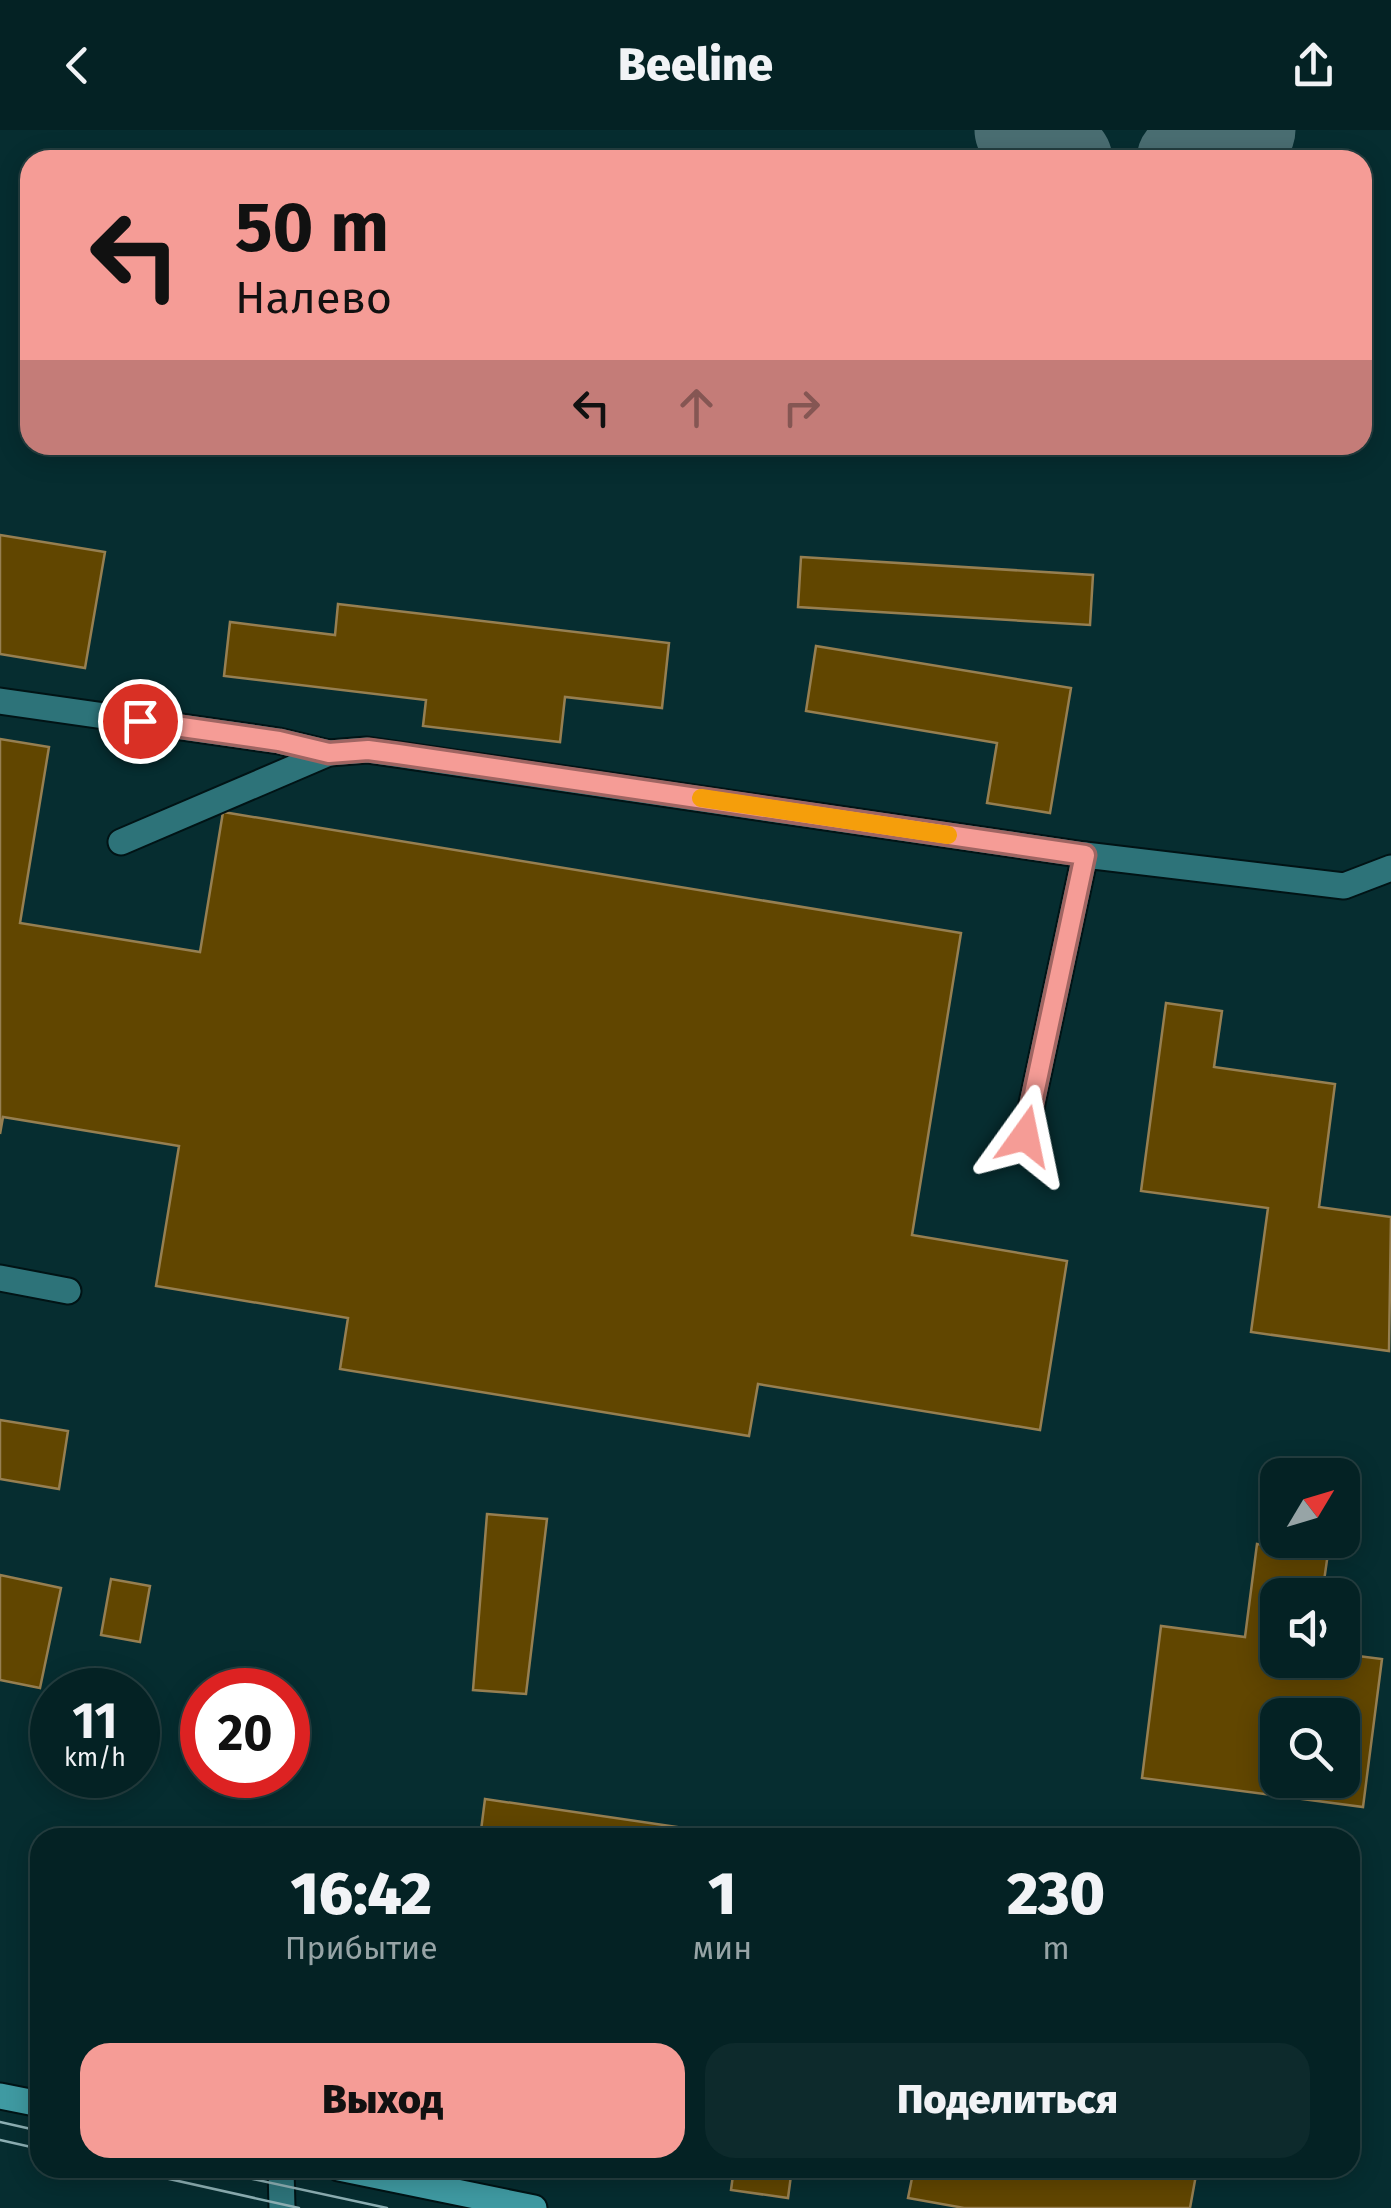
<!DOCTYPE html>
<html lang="ru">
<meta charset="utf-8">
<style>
body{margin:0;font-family:"Fira Sans",sans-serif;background:#0d2a2c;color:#f1f3f6;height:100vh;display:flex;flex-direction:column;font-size:38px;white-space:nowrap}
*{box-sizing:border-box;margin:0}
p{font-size:32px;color:#97a4a6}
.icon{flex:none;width:55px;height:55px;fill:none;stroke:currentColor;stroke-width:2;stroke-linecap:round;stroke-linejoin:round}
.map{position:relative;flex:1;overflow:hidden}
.details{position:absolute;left:30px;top:1698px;width:1330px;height:350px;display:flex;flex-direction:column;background:#042224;border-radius:30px;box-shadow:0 5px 25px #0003,0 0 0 2px #253f41}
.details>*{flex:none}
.top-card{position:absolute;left:20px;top:20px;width:1352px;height:305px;border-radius:30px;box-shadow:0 5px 25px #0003,0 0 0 2px #253f41;background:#f59c96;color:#111;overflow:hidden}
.needle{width:65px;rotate:52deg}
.controls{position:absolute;left:1260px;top:1328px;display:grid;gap:20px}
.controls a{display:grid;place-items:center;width:100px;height:100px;border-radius:20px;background:#042224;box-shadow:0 5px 25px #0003,0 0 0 2px #253f41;font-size:50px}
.speed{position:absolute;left:30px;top:1538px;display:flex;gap:20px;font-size:50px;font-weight:700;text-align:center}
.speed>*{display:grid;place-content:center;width:130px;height:130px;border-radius:50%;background:#042224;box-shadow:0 5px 25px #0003,0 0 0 2px #253f41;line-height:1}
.speed small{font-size:25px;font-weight:400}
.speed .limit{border:15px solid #d22;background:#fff;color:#111}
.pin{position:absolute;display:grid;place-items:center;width:85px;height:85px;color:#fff;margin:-42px;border:5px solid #fff;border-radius:50%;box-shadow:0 2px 10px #0007}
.me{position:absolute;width:110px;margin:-55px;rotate:12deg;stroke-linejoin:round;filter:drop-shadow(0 0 8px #0008)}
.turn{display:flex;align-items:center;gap:35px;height:210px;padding:0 50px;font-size:45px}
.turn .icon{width:130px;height:130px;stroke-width:2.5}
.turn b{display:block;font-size:70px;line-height:85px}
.lanes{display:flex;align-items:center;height:95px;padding:0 50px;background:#0003;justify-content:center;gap:50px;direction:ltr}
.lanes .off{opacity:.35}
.eta{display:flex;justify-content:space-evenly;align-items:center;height:170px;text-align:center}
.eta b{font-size:60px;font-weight:800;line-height:70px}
.primary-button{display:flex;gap:20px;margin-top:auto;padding:20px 50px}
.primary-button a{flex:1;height:115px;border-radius:30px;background:#f59c96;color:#111;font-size:40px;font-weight:800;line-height:115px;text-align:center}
.primary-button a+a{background:#0d2a2c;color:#f1f3f6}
header{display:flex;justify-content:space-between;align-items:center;height:130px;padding:0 50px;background:#042224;font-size:45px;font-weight:800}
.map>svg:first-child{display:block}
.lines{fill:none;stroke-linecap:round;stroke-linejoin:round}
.taxiway{stroke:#4a6e72;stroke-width:95}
.building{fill:#614600;stroke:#967f51;stroke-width:2.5;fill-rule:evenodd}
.minor-casing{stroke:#011315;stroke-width:29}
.major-casing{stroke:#011315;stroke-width:29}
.minor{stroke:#2d7379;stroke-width:25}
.major{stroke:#3f9aa2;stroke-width:25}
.tram{stroke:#8dafb3;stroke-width:2.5}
.route-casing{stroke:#9f6562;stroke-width:25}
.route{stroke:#f59c96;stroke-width:18}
.slow{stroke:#f59e0b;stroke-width:18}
</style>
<header><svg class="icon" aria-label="back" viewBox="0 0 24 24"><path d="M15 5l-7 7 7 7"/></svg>Beeline<svg class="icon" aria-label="share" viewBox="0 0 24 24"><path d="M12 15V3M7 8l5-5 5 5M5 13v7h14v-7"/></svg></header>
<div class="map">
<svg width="1391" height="2078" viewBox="0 0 1391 2078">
<rect width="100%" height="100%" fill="#062d30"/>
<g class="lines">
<g class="taxiway">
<polyline points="1022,0 1065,30"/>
<polyline points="1184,30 1248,0"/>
</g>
</g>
<g class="building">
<polygon points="0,405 105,422 85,538 0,524"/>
<polygon points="801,427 1093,445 1090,495 798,477"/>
<polygon points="338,474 669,513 662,578 565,567 560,612 423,596 426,570 224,546 230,492 335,505"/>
<polygon points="816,516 1071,558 1050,683 987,673 997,613 806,581"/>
<polygon points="0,609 49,617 20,793 200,822 223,682 961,803 912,1105 1067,1131 1040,1300 758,1254 749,1306 340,1239 348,1188 156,1156 179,1016 3,987 0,1004"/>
<polygon points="1166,873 1222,881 1214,937 1335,954 1319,1077 1391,1087 1389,1221 1251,1202 1268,1078 1141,1061"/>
<polygon points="0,1290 68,1301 59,1359 0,1349"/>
<polygon points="487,1384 547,1389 526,1564 473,1560"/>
<path d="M1257 1414 1328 1423 1322 1465H1278V1530H1342V1524L1382 1529 1363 1677 1142 1648 1161 1496 1245 1507ZM1278 1585H1342V1650H1278Z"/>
<polygon points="0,1445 61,1458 40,1558 0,1550"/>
<polygon points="111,1449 150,1456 140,1512 101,1505"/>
<polygon points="485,1669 752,1708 480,1708"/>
<polygon points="734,2038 792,2038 788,2068 731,2060"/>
<polygon points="914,2038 1156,2038 1196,2045 1190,2078 964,2078 908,2068"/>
</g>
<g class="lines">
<defs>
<g id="minor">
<polyline points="0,571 279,611 329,623"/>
<polyline points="121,712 329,623 367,620 1085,725"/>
<polyline points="1025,1006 1085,725 1344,756 1391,738"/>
<polyline points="0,1148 68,1161"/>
<polyline points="281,2038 282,2078"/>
</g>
<g id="major">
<polyline points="0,1966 40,1974"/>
<polyline points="339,2038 534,2078"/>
</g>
</defs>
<use href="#minor" class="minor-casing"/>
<use href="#major" class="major-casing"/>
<use href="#minor" class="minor"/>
<use href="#major" class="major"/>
<g class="tram">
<polyline points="0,1992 40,2001"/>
<polyline points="0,2010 40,2019"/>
<polyline points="120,2038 299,2078"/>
<polyline points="202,2038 387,2078"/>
</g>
</g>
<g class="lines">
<defs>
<polyline id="route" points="140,591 279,611 329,623 368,620 398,624 1085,725 1025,1006"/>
</defs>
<use href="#route" class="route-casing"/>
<use href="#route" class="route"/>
<polyline class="slow" points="701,668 948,705"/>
</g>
</svg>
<div class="controls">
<a><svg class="needle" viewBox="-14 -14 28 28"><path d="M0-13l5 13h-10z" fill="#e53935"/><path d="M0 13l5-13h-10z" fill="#97a4a6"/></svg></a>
<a><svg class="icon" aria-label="sound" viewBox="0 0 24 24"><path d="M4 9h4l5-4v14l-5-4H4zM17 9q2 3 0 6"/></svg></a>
<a><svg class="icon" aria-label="search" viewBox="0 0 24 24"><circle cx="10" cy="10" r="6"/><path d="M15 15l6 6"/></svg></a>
</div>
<div class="speed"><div>11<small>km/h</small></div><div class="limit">20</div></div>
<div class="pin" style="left:140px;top:591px;background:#d93025"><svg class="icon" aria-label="arrive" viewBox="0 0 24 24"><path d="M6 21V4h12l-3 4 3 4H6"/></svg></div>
<svg class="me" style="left:1025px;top:1006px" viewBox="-20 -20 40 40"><path d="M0-17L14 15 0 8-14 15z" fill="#f59c96" stroke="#fff" stroke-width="4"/></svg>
<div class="top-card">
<div class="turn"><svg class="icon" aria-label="left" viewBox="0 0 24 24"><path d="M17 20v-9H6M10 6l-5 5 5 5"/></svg><div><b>50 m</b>Налево</div></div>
<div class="lanes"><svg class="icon" aria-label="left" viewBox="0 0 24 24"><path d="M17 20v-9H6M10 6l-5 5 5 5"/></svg><svg class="icon off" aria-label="ahead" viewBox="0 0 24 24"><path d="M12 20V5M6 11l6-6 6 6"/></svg><svg class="icon off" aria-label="right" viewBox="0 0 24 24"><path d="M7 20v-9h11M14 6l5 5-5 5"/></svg></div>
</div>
<section class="details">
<div class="eta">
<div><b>16:42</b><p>Прибытие</p></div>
<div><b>1</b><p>мин</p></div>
<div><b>230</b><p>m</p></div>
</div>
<div class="primary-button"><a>Выход</a><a>Поделиться</a></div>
</section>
</div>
